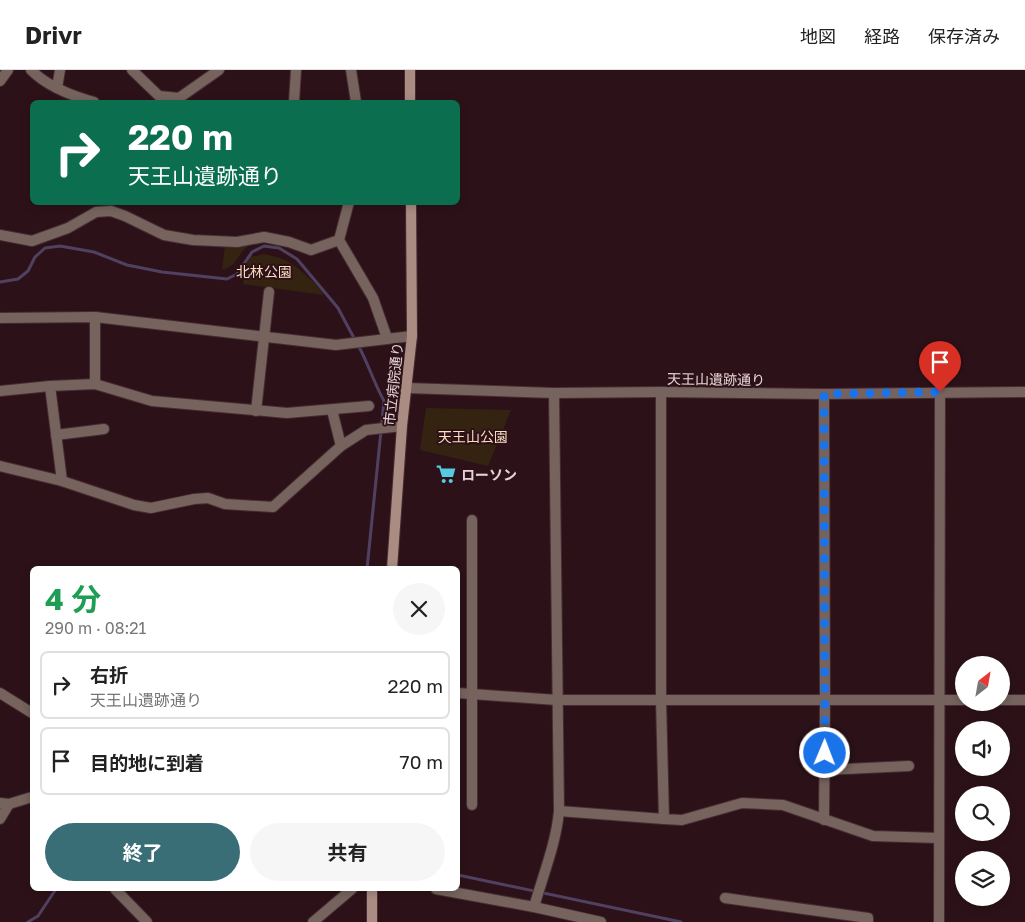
<!DOCTYPE html>
<html lang="ja">
<meta charset="utf-8">
<style>
body{margin:0;font-family:"Golos Text","Noto Sans JP",sans-serif;background:#f6f6f6;color:#222;height:100vh;display:flex;flex-direction:column;font-size:19px;white-space:nowrap}
*{box-sizing:border-box;margin:0}
p{font-size:16px;color:#767676}
.icon{flex:none;width:28px;height:28px;fill:none;stroke:currentColor;stroke-width:2;stroke-linecap:round;stroke-linejoin:round}
.map{position:relative;flex:1;overflow:hidden}
.side{position:absolute;left:30px;top:496px;width:430px;height:325px;display:flex;flex-direction:column;background:#fff;border-radius:8px;box-shadow:0 2px 8px #0003}
.side>*{flex:none}
.guide{position:absolute;left:30px;top:30px;width:430px;height:105px;border-radius:8px;box-shadow:0 2px 8px #0003;background:#0b6e4f;color:#fff;overflow:hidden}
.needle{width:32px;rotate:31deg}
.buttons{position:absolute;left:955px;top:586px;display:grid;gap:10px}
.buttons a{display:grid;place-items:center;width:55px;height:55px;border-radius:50%;background:#fff;box-shadow:0 2px 8px #0003;font-size:25px}
.pin{position:absolute;display:grid;place-items:center;width:42px;height:42px;color:#fff;margin:-51px -21px;border-radius:50% 50% 50% 0;rotate:-45deg;box-shadow:0 0 5px #0007}
.pin .icon{rotate:45deg}
.me{position:absolute;width:55px;margin:-28px;rotate:1deg;stroke-linejoin:round;filter:drop-shadow(0 0 4px #0008)}
.turn{display:flex;align-items:center;gap:18px;height:105px;padding:0 15px;font-size:22px}
.turn .icon{width:65px;height:65px;stroke-width:2.5}
.turn b{display:block;font-size:35px;line-height:42px}
.round{display:grid;place-items:center;flex:none;width:52px;height:52px;border-radius:26px;background:#f6f6f6}
.headline{display:flex;align-items:center;justify-content:space-between;height:85px;padding:0 15px}
h1{font-size:30px;font-weight:700;line-height:38px;color:#1e9e55}
.button{display:flex;gap:10px;margin-top:auto;padding:10px 15px}
.button a{flex:1;height:58px;border-radius:30px;background:#396e77;color:#fff;font-size:20px;font-weight:700;line-height:58px;text-align:center}
.button a+a{background:#f6f6f6;color:#222}
ul{padding:0;list-style:none}
li{display:flex;align-items:center;gap:15px;height:68px;margin:0 10px 8px;padding:0 5px;border:2px solid #e0e0e0;border-radius:8px}
li div{flex:1}
li b{display:block;font-size:19px}
li em{font-style:normal}
header{display:flex;align-items:center;gap:30px;box-sizing:border-box;height:70px;padding:0 25px;background:#fff;border-bottom:1px solid #e0e0e0}
header strong{font-size:24px}
nav{display:flex;gap:28px;margin-inline-start:auto;font-size:18px}
.map>svg:first-child{display:block}
.green{fill:#342310}
.lines{fill:none;stroke-linecap:round;stroke-linejoin:round}
.stream{stroke:#504162;stroke-width:3}
.minor-casing{stroke:#462d33;stroke-width:12}
.tertiary-casing{stroke:#462d33;stroke-width:12}
.secondary-casing{stroke:#462d33;stroke-width:12}
.minor{stroke:#76635d;stroke-width:10}
.tertiary{stroke:#76635d;stroke-width:10}
.secondary{stroke:#aa8c83;stroke-width:10}
.route{stroke:#1a73e8;stroke-width:9;stroke-dasharray:0 16.2}
.labels{text-anchor:middle;dominant-baseline:central;stroke-width:4;stroke-linejoin:round;paint-order:stroke}
.park-label{font-size:14px;fill:#fcdebf;stroke:#2c1218}
.street-label{font-size:14px;fill:#e6d3d6;stroke:#2c1218}
.poi-label{font-size:14px;font-weight:bold;fill:#e6d3d6;stroke:#2c1218;text-anchor:start}
</style>
<header>
<strong>Drivr</strong>
<nav><a>地図</a><a>経路</a><a>保存済み</a></nav>
</header>
<div class="map">
<svg width="1025" height="852" viewBox="0 0 1025 852">
<rect width="100%" height="100%" fill="#2c1218"/>
<g class="green">
<path d="M247 175 248 176C238 184 236 197 222 200L225 176 241 177Z"/>
<path d="M265 184C271 186 279 187 285 190 296 195 318 215 324 225L243 214 246 195 250 187Z"/>
<polygon points="426,338 511,340 488,396 420,380"/>
</g>
<g class="lines">
<g class="stream">
<polyline points="0,212 18,209 28,201 35,187 45,178 60,176 94,182 127,195 162,202 227,209 237,204 252,182 264,176 279,178 297,189 338,238 355,270"/>
<path d="M358 275C368 293 374 313 384 331L367 499"/>
<polyline points="458,805 681,852"/>
<polyline points="28,852 38,846 56,819"/>
</g>
<defs>
<g id="minor">
<polyline points="132,0 159,26 179,28"/>
<polyline points="351,0 356,32"/>
<polyline points="0,11 8,0"/>
<polyline points="57,18 60,0"/>
<polyline points="176,32 179,28 219,0"/>
<polyline points="294,32 296,0"/>
<polyline points="349,132 339,170 373,228 387,268"/>
<polyline points="0,165 32,171 68,158 96,142 111,141 125,146 164,165 193,170 237,172 264,167 289,172 311,180 339,170"/>
<polyline points="0,248 95,247 336,275 412,266"/>
<polyline points="95,314 95,247"/>
<polyline points="50,316 62,411"/>
<polyline points="0,321 50,316 95,314 152,331 287,343 369,336"/>
<polyline points="661,322 661,630 664,749 682,750 742,733 783,735 873,766 939,768"/>
<polyline points="824,324 825,631 824,750"/>
<polyline points="332,340 341,376"/>
<polyline points="256,341 269,222"/>
<polyline points="56,365 104,359"/>
<polyline points="0,396 62,411 134,435 151,438 194,429 208,428 225,434 273,437 341,376 366,360 402,356"/>
<polyline points="0,623 32,643"/>
<polyline points="458,623 557,630 964,630"/>
<polyline points="1001,630 1025,630"/>
<polyline points="824,700 909,696"/>
<polyline points="0,733 9,734 32,727"/>
<polyline points="472,735 472,450"/>
<polyline points="559,741 664,749"/>
<polyline points="0,749 9,734"/>
<polyline points="115,819 147,852"/>
<polyline points="725,828 868,848 868,852"/>
<path d="M534 837C543 805 556 774 559 741L554 323"/>
<polyline points="313,852 352,819"/>
<polyline points="939,852 940,322"/>
</g>
<g id="tertiary">
<path d="M31 0C48 17 72 26 94 32"/>
<polyline points="407,318 554,323 661,322 824,324 1025,322"/>
<polyline points="436,819 534,837 601,852"/>
</g>
<g id="secondary">
<polyline points="410,0 410,32"/>
<polyline points="392,499 402,356 412,266 411,132"/>
<polyline points="372,819 372,852"/>
</g>
</defs>
<use href="#minor" class="minor-casing"/>
<use href="#tertiary" class="tertiary-casing"/>
<use href="#secondary" class="secondary-casing"/>
<use href="#minor" class="minor"/>
<use href="#tertiary" class="tertiary"/>
<use href="#secondary" class="secondary"/>
</g>
<g class="lines">
<polyline class="route" points="825,683 824,324 940,322"/>
</g>
<defs>
<symbol id="supermarket-bare" viewBox="-9 -9 18 18"><path d="M-6-5.5h2.5l.6 2H6L4.5 2H-2.5L-4.4-4H-6ZM-1.5 3.2a1.3 1.3 0 1 0 .1 0ZM3 3.2a1.3 1.3 0 1 0 .1 0Z" fill="#55cae0" stroke="#2c1218" stroke-width="2.5" paint-order="stroke"/></symbol>
</defs>
<g fill-rule="evenodd">
<use href="#supermarket-bare" x="432" y="390" width="28" height="28"/>
</g>
<g class="labels">
<g class="park-label">
<text x="264" y="201">北林公園</text>
<text x="473" y="366">天王山公園</text>
</g>
<g class="street-label">
<text transform="translate(716 309) rotate(1)">天王山遺跡通り</text>
<text transform="translate(393 314) rotate(-84)">市立病院通り</text>
</g>
<g class="poi-label">
<text x="461" y="404">ローソン</text>
</g>
</g>
</svg>
<div class="buttons">
<a><svg class="needle" viewBox="-14 -14 28 28"><path d="M0-13l5 13h-10z" fill="#e53935"/><path d="M0 13l5-13h-10z" fill="#767676"/></svg></a>
<a><svg class="icon" aria-label="sound" viewBox="0 0 24 24"><path d="M4 9h4l5-4v14l-5-4H4zM17 9q2 3 0 6"/></svg></a>
<a><svg class="icon" aria-label="search" viewBox="0 0 24 24"><circle cx="10" cy="10" r="6"/><path d="M15 15l6 6"/></svg></a>
<a><svg class="icon" aria-label="layers" viewBox="0 0 24 24"><path d="M12 4l9 5-9 5-9-5zM3 14l9 5 9-5"/></svg></a>
</div>
<div class="pin" style="left:940px;top:322px;background:#d93025"><svg class="icon" aria-label="arrive" viewBox="0 0 24 24"><path d="M6 21V4h12l-3 4 3 4H6"/></svg></div>
<svg class="me" style="left:825px;top:683px" viewBox="-20 -20 40 40"><circle r="17" fill="#1a73e8" stroke="#fff" stroke-width="3"/><path d="M0-11L8 9 0 5-8 9z" fill="#fff"/></svg>
<div class="guide">
<div class="turn"><svg class="icon" aria-label="right" viewBox="0 0 24 24"><path d="M7 20v-9h11M14 6l5 5-5 5"/></svg><div><b>220 m</b>天王山遺跡通り</div></div>
</div>
<section class="side">
<div class="headline"><div><h1>4 分</h1><p>290 m · 08:21</p></div><a class="round"><svg class="icon" aria-label="close" viewBox="0 0 24 24"><path d="M6 6l12 12M18 6L6 18"/></svg></a></div>
<ul>
<li><svg class="icon" aria-label="right" viewBox="0 0 24 24"><path d="M7 20v-9h11M14 6l5 5-5 5"/></svg><div><b>右折</b><p>天王山遺跡通り</p></div><em>220 m</em></li>
<li><svg class="icon" aria-label="arrive" viewBox="0 0 24 24"><path d="M6 21V4h12l-3 4 3 4H6"/></svg><div><b>目的地に到着</b></div><em>70 m</em></li>
</ul>
<div class="button"><a>終了</a><a>共有</a></div>
</section>
</div>
